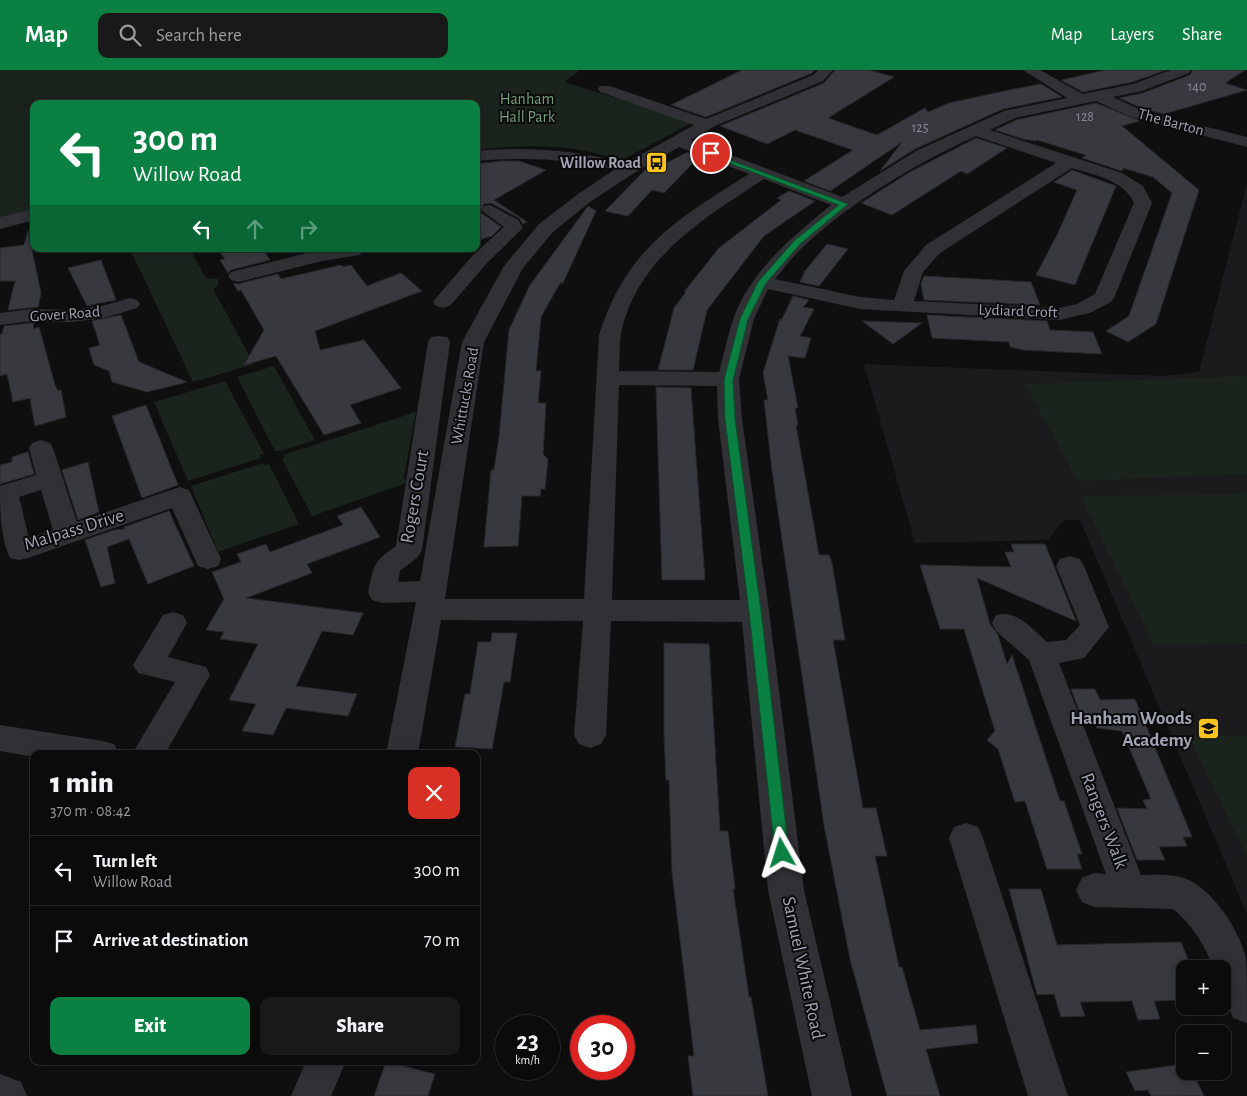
<!DOCTYPE html>
<meta charset="utf-8">
<style>
body{margin:0;font-family:"Alegreya Sans",sans-serif;background:#19191a;color:#f1f3f6;height:100vh;display:flex;flex-direction:column;font-size:19px;white-space:nowrap}
*{box-sizing:border-box;margin:0}
p{font-size:16px;color:#9a9b9d}
.icon{flex:none;width:28px;height:28px;fill:none;stroke:currentColor;stroke-width:2;stroke-linecap:round;stroke-linejoin:round}
.map{position:relative;flex:1;overflow:hidden}
.details{position:absolute;left:30px;top:680px;width:450px;height:315px;display:flex;flex-direction:column;background:#0b0b0c;border-radius:10px;box-shadow:0 2px 12px #0003,0 0 0 1px #2b2b2d}
.details>*{flex:none}
.guide{position:absolute;left:30px;top:30px;width:450px;height:152px;border-radius:10px;box-shadow:0 2px 12px #0003,0 0 0 1px #2b2b2d;background:#0b8043;color:#fff;overflow:hidden}
.controls{position:absolute;left:1176px;top:890px;display:grid;gap:10px}
.controls a{display:grid;place-items:center;width:55px;height:55px;border-radius:10px;background:#0b0b0c;box-shadow:0 2px 12px #0003,0 0 0 1px #2b2b2d;font-size:25px}
.speed{position:absolute;left:495px;top:945px;display:flex;gap:10px;font-size:25px;font-weight:700;text-align:center}
.speed>*{display:grid;place-content:center;width:65px;height:65px;border-radius:50%;background:#0b0b0c;box-shadow:0 2px 12px #0003,0 0 0 1px #2b2b2d;line-height:1}
.speed small{font-size:12px;font-weight:400}
.speed .limit{border:8px solid #d22;background:#fff;color:#111}
.pin{position:absolute;display:grid;place-items:center;width:42px;height:42px;color:#fff;margin:-21px;border:2px solid #fff;border-radius:50%;box-shadow:0 1px 5px #0007}
.me{position:absolute;width:55px;margin:-28px;rotate:354deg;stroke-linejoin:round;filter:drop-shadow(0 0 4px #0008)}
.turn{display:flex;align-items:center;gap:18px;height:105px;padding:0 20px;font-size:22px}
.turn .icon{width:65px;height:65px;stroke-width:2.5}
.turn b{display:block;font-size:35px;line-height:42px}
.lanes{display:flex;align-items:center;height:48px;padding:0 20px;background:#0003;justify-content:center;gap:25px;direction:ltr}
.lanes .off{opacity:.35}
.round{display:grid;place-items:center;flex:none;width:52px;height:52px;border-radius:10px;background:#19191a}
.summary{display:flex;align-items:center;justify-content:space-between;height:85px;padding:0 20px}
h1{font-size:30px;font-weight:800;line-height:38px}
.button{display:flex;gap:10px;margin-top:auto;padding:10px 20px}
.button a{flex:1;height:58px;border-radius:10px;background:#0b8043;color:#fff;font-size:20px;font-weight:800;line-height:58px;text-align:center}
.button a+a{background:#19191a;color:#f1f3f6}
ul{padding:0;list-style:none}
li{display:flex;align-items:center;gap:15px;height:70px;padding:0 20px;border-top:1px solid #2b2b2d}
li div{flex:1}
li b{display:block;font-size:19px}
li em{font-style:normal}
header{display:flex;align-items:center;gap:30px;box-sizing:border-box;height:70px;padding:0 25px;background:#0b8043;color:#fff}
header strong{font-size:24px}
nav{display:flex;gap:28px;margin-inline-start:auto;font-size:18px}
.search{width:350px;height:45px;background:#19191a;display:flex;align-items:center;gap:12px;box-sizing:border-box;padding:0 18px;border-radius:10px;color:#9a9b9d;font-size:19px}
.map>svg:first-child{display:block}
.built{fill:#1b1b1d}
.green{fill:#1b231d}
.building{fill:#38393e;stroke:#29292c}
.lines{fill:none;stroke-linecap:round;stroke-linejoin:round}
.minor{fill:#303035;fill-rule:evenodd}
.route{fill:#0b8043;stroke:#07532c}
.labels{text-anchor:middle;dominant-baseline:central;stroke-width:4;stroke-linejoin:round;paint-order:stroke}
.far-number-label{font-size:14px;fill:#858895}
.far-park-label{font-size:16px;fill:#759e7b;stroke:#0a0a0b}
.far-street-label{font-size:16px;fill:#9fa3b2;stroke:#0a0a0b}
.far-poi-label{font-size:16px;font-weight:bold;fill:#9fa3b2;stroke:#0a0a0b;text-anchor:end}
.street-label{font-size:19px;fill:#9fa3b2;stroke:#0a0a0b}
.poi-label{font-size:19px;font-weight:bold;fill:#9fa3b2;stroke:#0a0a0b;text-anchor:end}
</style>
<header>
<strong>Map</strong>
<div class="search"><svg class="icon" aria-label="search" viewBox="0 0 24 24"><circle cx="10" cy="10" r="6"/><path d="M15 15l6 6"/></svg>Search here</div>
<nav><a>Map</a><a>Layers</a><a>Share</a></nav>
</header>
<div class="map">
<svg width="1247" height="1026" viewBox="0 0 1247 1026">
<rect width="100%" height="100%" fill="#0f0f10"/>
<polygon class="built" points="1247,113 1247,844 1080,450 1064,450 1048,470 915,473 864,294 1163,306 1199,302"/>
<g class="green">
<path d="M0 0H580L564 12 693 52 626 88 620 89C608 88 598 83 586 81 550 74 512 76 476 80V34H34V139L0 148Z"/>
<polygon points="130,179 190,179 206,208 218,209 218,216 213,219 254,294 193,312"/>
<polygon points="274,296 315,370 281,381 275,381 237,307"/>
<polygon points="1247,306 1247,404 1078,411 1025,314"/>
<polygon points="225,311 264,384 260,385 261,388 188,411 154,332"/>
<polygon points="416,342 404,407 407,413 312,446 282,389 285,388 283,385"/>
<polygon points="263,393 264,395 269,394 299,454 218,482 191,416"/>
<polygon points="1247,424 1247,574 1154,575 1081,426"/>
<polygon points="1247,666 1247,787 1189,667"/>
</g>
<g class="building">
<polygon points="742,0 815,0 812,3 706,47 671,35"/>
<polygon points="835,0 869,0 894,7 828,48 877,65 925,38 928,42 949,33 1014,19 1041,14 1062,27 1003,39 915,79 880,101 902,72 830,121 804,111 853,80 795,60 767,74 720,56 824,13"/>
<polygon points="1106,0 1166,0 1132,12 1083,22 1061,10"/>
<polygon points="1193,0 1245,0 1225,13 1247,20 1164,44 1144,39 1119,28 1143,23 1190,5"/>
<polygon points="1096,33 1140,51 1122,56 1199,120 1156,254 1128,272 1106,261 1129,246 1172,123 1153,107 1123,98 1122,101 1082,88 1086,85 1037,70 1035,71 1023,69 995,60 1016,50"/>
<polygon points="976,68 1007,78 967,104 961,101 892,145 861,133 910,102"/>
<polygon points="688,82 699,87 664,123 652,120 628,146 605,141 648,97 656,92 660,96"/>
<polygon points="501,91 519,91 546,100 494,130 527,152 523,154 519,148 491,133 484,134 480,142 501,157 492,166 476,171 476,94"/>
<polygon points="1072,100 1116,116 1075,215 1036,205 1058,163 1077,120 1054,112"/>
<polygon points="789,121 815,131 764,166 707,240 693,300 658,300 674,238 686,222 684,222 719,178 781,130 777,128"/>
<polygon points="588,136 596,141 563,213 560,213 541,247 536,301 541,301 538,333 546,333 543,384 548,389 545,419 541,419 540,426 522,426 518,476 484,477 491,400 494,400 499,367 509,260 530,215"/>
<polygon points="28,161 41,223 38,237 8,240 15,211 0,211 0,178 24,175"/>
<polygon points="827,174 848,179 819,216 800,212 805,201"/>
<polygon points="218,179 263,179 270,190 231,200 228,203 220,190 225,189"/>
<polygon points="101,190 116,230 87,236 68,198"/>
<polygon points="341,195 343,197 351,195 367,216 401,203 422,221 315,261 320,280 364,270 401,318 350,335 361,353 324,365 276,286 244,295 264,260 241,220 238,221 233,213 238,214 278,204 281,209"/>
<polygon points="924,206 1031,212 1040,235 924,230 921,214"/>
<polygon points="793,226 809,230 803,237 814,239 800,266 811,268 805,288 788,286 798,338 795,338 798,355 796,355 819,485 829,485 832,493 845,570 833,570 863,738 876,738 887,786 875,786 899,897 902,897 920,960 976,955 978,973 926,979 940,1026 887,1026 850,889 824,755 772,401 764,330 768,330 763,303 780,249 781,251"/>
<polygon points="121,245 139,292 187,312 147,322 112,312 109,301 94,295 89,278 100,275 92,251"/>
<polygon points="927,245 1047,251 1050,260 1093,262 1102,284 1023,280 1010,277 1009,272 932,268"/>
<polygon points="862,251 922,253 893,274"/>
<polygon points="32,253 34,253 33,259 39,257 55,315 58,321 61,320 66,347 35,356 30,328 13,332 7,304 0,306 0,264 2,264 4,256"/>
<polygon points="656,317 691,318 705,510 662,510"/>
<polygon points="146,335 178,415 142,428 112,346"/>
<polygon points="28,382 34,404 0,414 0,395 12,392 12,387"/>
<polygon points="88,392 99,442 78,450 62,400"/>
<polygon points="361,437 380,467 307,494 312,503 246,528 363,543 353,565 322,561 296,616 357,624 348,646 286,638 273,665 242,661 256,634 229,630 258,574 220,569 224,562 206,560 224,529 212,502 241,492 237,484 266,474 270,482 343,455 337,446"/>
<polygon points="169,441 194,496 148,514 129,469 107,477 115,513 101,517 85,470 114,460 125,459 124,457"/>
<polygon points="1011,474 1045,474 1076,551 977,508 990,554 998,565 1007,594 1012,585 1060,731 1064,731 1082,784 1077,784 1082,799 1047,799 1025,731 1015,732 998,679 987,670 995,661 964,559 940,559 920,495 1011,497 1005,482 1014,482"/>
<polygon points="492,563 517,563 510,612 504,612 492,679 455,677 465,624 470,624 478,572 491,572"/>
<polygon points="664,573 709,574 720,761 728,761 735,819 733,819 749,927 751,927 768,1026 693,1026 688,986 694,986 672,803 669,710 666,710 664,665"/>
<polygon points="1071,619 1095,619 1100,630 1135,629 1192,767 1183,767 1187,776 1159,777 1165,790 1137,790 1117,738 1147,739 1143,730 1151,729 1122,661 1097,658 1094,651 1083,651"/>
<polygon points="1009,819 1041,819 1057,875 1181,872 1192,899 1185,899 1185,930 1154,931 1160,949 1138,950 1132,931 1080,932 1085,946 1061,947 1054,924 1037,925"/>
<polygon points="386,992 435,1004 428,1026 374,1026"/>
<polygon points="1185,994 1185,1001 1192,1001 1204,1026 1151,1026 1148,1020 1135,1021 1126,1002"/>
</g>
<g class="lines">
<g class="minor">
<path d="M818 0H833L823 11 715 56 691 70 842 127 916 81 1004 41 1067 28 1023 0H1040L1083 24 1133 14 1171 0H1191L1189 3 1142 21 1113 27 1143 41 1247 67V77L1131 47 1096 31 1015 48 990 60 1122 103 1143 116 1152 133 1114 228 1111 232 1090 243 1059 250 860 239 768 219 754 249 739 309 742 349 769 541 804 820 852 1026H812L768 820 742 552 611 551 606 665 601 674 590 678 579 674 574 665 583 551 441 550 418 684H386L416 532 382 533 372 530 368 523C374 495 372 493 396 476L428 272 431 267 439 266 447 267 450 272 422 480 418 487 400 501 398 512 420 511 462 272 504 196 539 154 578 124 614 100C569 88 523 87 476 91V81C527 76 576 80 626 93L694 55 600 22 598 19 600 16H610L706 49 813 5ZM976 66 1056 93 926 175 904 201 894 230 860 227 775 209C785 197 795 184 806 174 855 129 916 94 976 66ZM679 77 749 104C677 149 626 179 599 265L584 529H445L484 272 523 198 553 162 590 132 634 103ZM1072 98C1094 105 1124 110 1134 133L1095 224 1077 234 1059 238 914 231 923 202 940 183ZM764 109 831 135C792 167 750 201 733 250 727 267 724 285 719 302L619 301C620 289 619 275 621 263 637 188 704 148 764 109ZM619 315 717 316 718 349 740 530H612Z"/>
<polygon points="490,135 518,150 523,158 487,193 450,236 443,238 436,236 433,232 436,228 473,185 504,157 481,140 484,136"/>
<polygon points="34,139 34,150 0,159 0,147"/>
<polygon points="313,179 361,179 363,181 360,185 322,191 238,212 231,210 228,206 231,202 311,182"/>
<polygon points="130,228 137,230 140,234 137,238 104,248 72,252 32,251 0,255 0,243 32,239 72,240 102,236"/>
<path d="M41 370 50 373 53 378 77 452 171 420 180 417 189 420 221 489 218 496 208 499 198 496 172 438 28 488 19 490 10 488C0 466 0 440 0 416L36 405 29 378 32 373ZM41 420 53 460 29 468 19 427Z"/>
<path d="M1070 486 1080 489 1084 496 1109 557 1084 588 1059 593 1141 805C1154 805 1168 804 1180 807 1210 814 1239 859 1246 888 1247 902 1247 936 1247 953L1233 948 1222 921V899H1214C1205 876 1192 854 1173 839L1094 837 1082 832 1076 820 1082 808 1094 803 1106 804 1029 590 996 561 992 553 996 545C1017 539 1032 559 1047 572L1066 570 1080 555 1056 496 1060 489Z"/>
<polygon points="173,542 183,545 187,553 168,587 206,597 210,605 165,684 132,684 175,612 138,603 133,595 163,545"/>
<polygon points="0,655 103,671 114,674 119,684 34,684 34,687 0,681"/>
<polygon points="966,753 978,757 983,768 1068,1026 1028,1026 949,768 954,757"/>
<polygon points="306,991 346,991 331,1026 291,1026"/>
<polygon points="0,1004 21,1012 27,1026 0,1026"/>
</g>
</g>
<polygon class="route" points="708,82 848,134 801,173 766,213 748,249 733,310 735,349 761,541 789,783 787,787 782,789 777,787 775,783 749,541 725,349 724,310 740,249 758,212 795,170 839,135 708,85"/>
<defs>
<symbol id="bus-square" viewBox="-11 -11 22 22"><rect x="-9" y="-9" width="18" height="18" rx="4" fill="#f9c41e" stroke="#0a0a0b"/><path d="M-5-6H5V4H4V6H2V4H-2V6H-4V4H-5ZM-3.5-4V0h7V-4ZM-3.5 1.2v1.5H-2V1.2ZM2 1.2v1.5H3.5V1.2Z" fill="#111"/></symbol>
<symbol id="school-square" viewBox="-11 -11 22 22"><rect x="-9" y="-9" width="18" height="18" rx="4" fill="#f9c41e" stroke="#0a0a0b"/><path d="M0-5L7-2L0 1L-7-2ZM-4 1L0 2.5L4 1V4Q0 6-4 4Z" fill="#111"/></symbol>
</defs>
<g fill-rule="evenodd">
<use href="#bus-square" x="644" y="80" width="25" height="25"/>
<use href="#school-square" x="1196" y="646" width="25" height="25"/>
</g>
<g class="labels">
<g class="far-number-label">
<text x="1197" y="17">140</text>
<text x="1085" y="47">128</text>
<text x="920" y="58">125</text>
</g>
<g class="far-park-label">
<text x="527" y="29">Hanham<tspan x="527" dy="18">Hall Park</tspan></text>
</g>
<g class="far-street-label">
<text transform="translate(1171 52) rotate(15)">The Barton</text>
<text transform="translate(1018 241) rotate(2)">Lydiard Croft</text>
<text transform="translate(65 244) rotate(-4)">Gover Road</text>
<text transform="translate(465 326) rotate(-80)">Whittucks Road</text>
</g>
<g class="far-poi-label">
<text x="641" y="93">Willow Road</text>
</g>
<g class="street-label">
<text transform="translate(415 427) rotate(-80)">Rogers Court</text>
<text transform="translate(74 460) rotate(-17)">Malpass Drive</text>
<text transform="translate(1104 751) rotate(69)">Rangers Walk</text>
<text transform="translate(803 898) rotate(78)">Samuel White Road</text>
</g>
<g class="poi-label">
<text x="1192" y="648">Hanham Woods<tspan x="1192" dy="22">Academy</tspan></text>
</g>
</g>
</svg>
<div class="controls">
<a>+</a>
<a>−</a>
</div>
<div class="speed"><div>23<small>km/h</small></div><div class="limit">30</div></div>
<div class="pin" style="left:711px;top:83px;background:#d93025"><svg class="icon" aria-label="arrive" viewBox="0 0 24 24"><path d="M6 21V4h12l-3 4 3 4H6"/></svg></div>
<svg class="me" style="left:782px;top:783px" viewBox="-20 -20 40 40"><path d="M0-17L14 15 0 8-14 15z" fill="#0b8043" stroke="#fff" stroke-width="4"/></svg>
<div class="guide">
<div class="turn"><svg class="icon" aria-label="left" viewBox="0 0 24 24"><path d="M17 20v-9H6M10 6l-5 5 5 5"/></svg><div><b>300 m</b>Willow Road</div></div>
<div class="lanes"><svg class="icon" aria-label="left" viewBox="0 0 24 24"><path d="M17 20v-9H6M10 6l-5 5 5 5"/></svg><svg class="icon off" aria-label="ahead" viewBox="0 0 24 24"><path d="M12 20V5M6 11l6-6 6 6"/></svg><svg class="icon off" aria-label="right" viewBox="0 0 24 24"><path d="M7 20v-9h11M14 6l5 5-5 5"/></svg></div>
</div>
<section class="details">
<div class="summary"><div><h1>1 min</h1><p>370 m · 08:42</p></div><a class="round" style="background:#d93025;color:#fff"><svg class="icon" aria-label="close" viewBox="0 0 24 24"><path d="M6 6l12 12M18 6L6 18"/></svg></a></div>
<ul>
<li><svg class="icon" aria-label="left" viewBox="0 0 24 24"><path d="M17 20v-9H6M10 6l-5 5 5 5"/></svg><div><b>Turn left</b><p>Willow Road</p></div><em>300 m</em></li>
<li><svg class="icon" aria-label="arrive" viewBox="0 0 24 24"><path d="M6 21V4h12l-3 4 3 4H6"/></svg><div><b>Arrive at destination</b></div><em>70 m</em></li>
</ul>
<div class="button"><a>Exit</a><a>Share</a></div>
</section>
</div>
